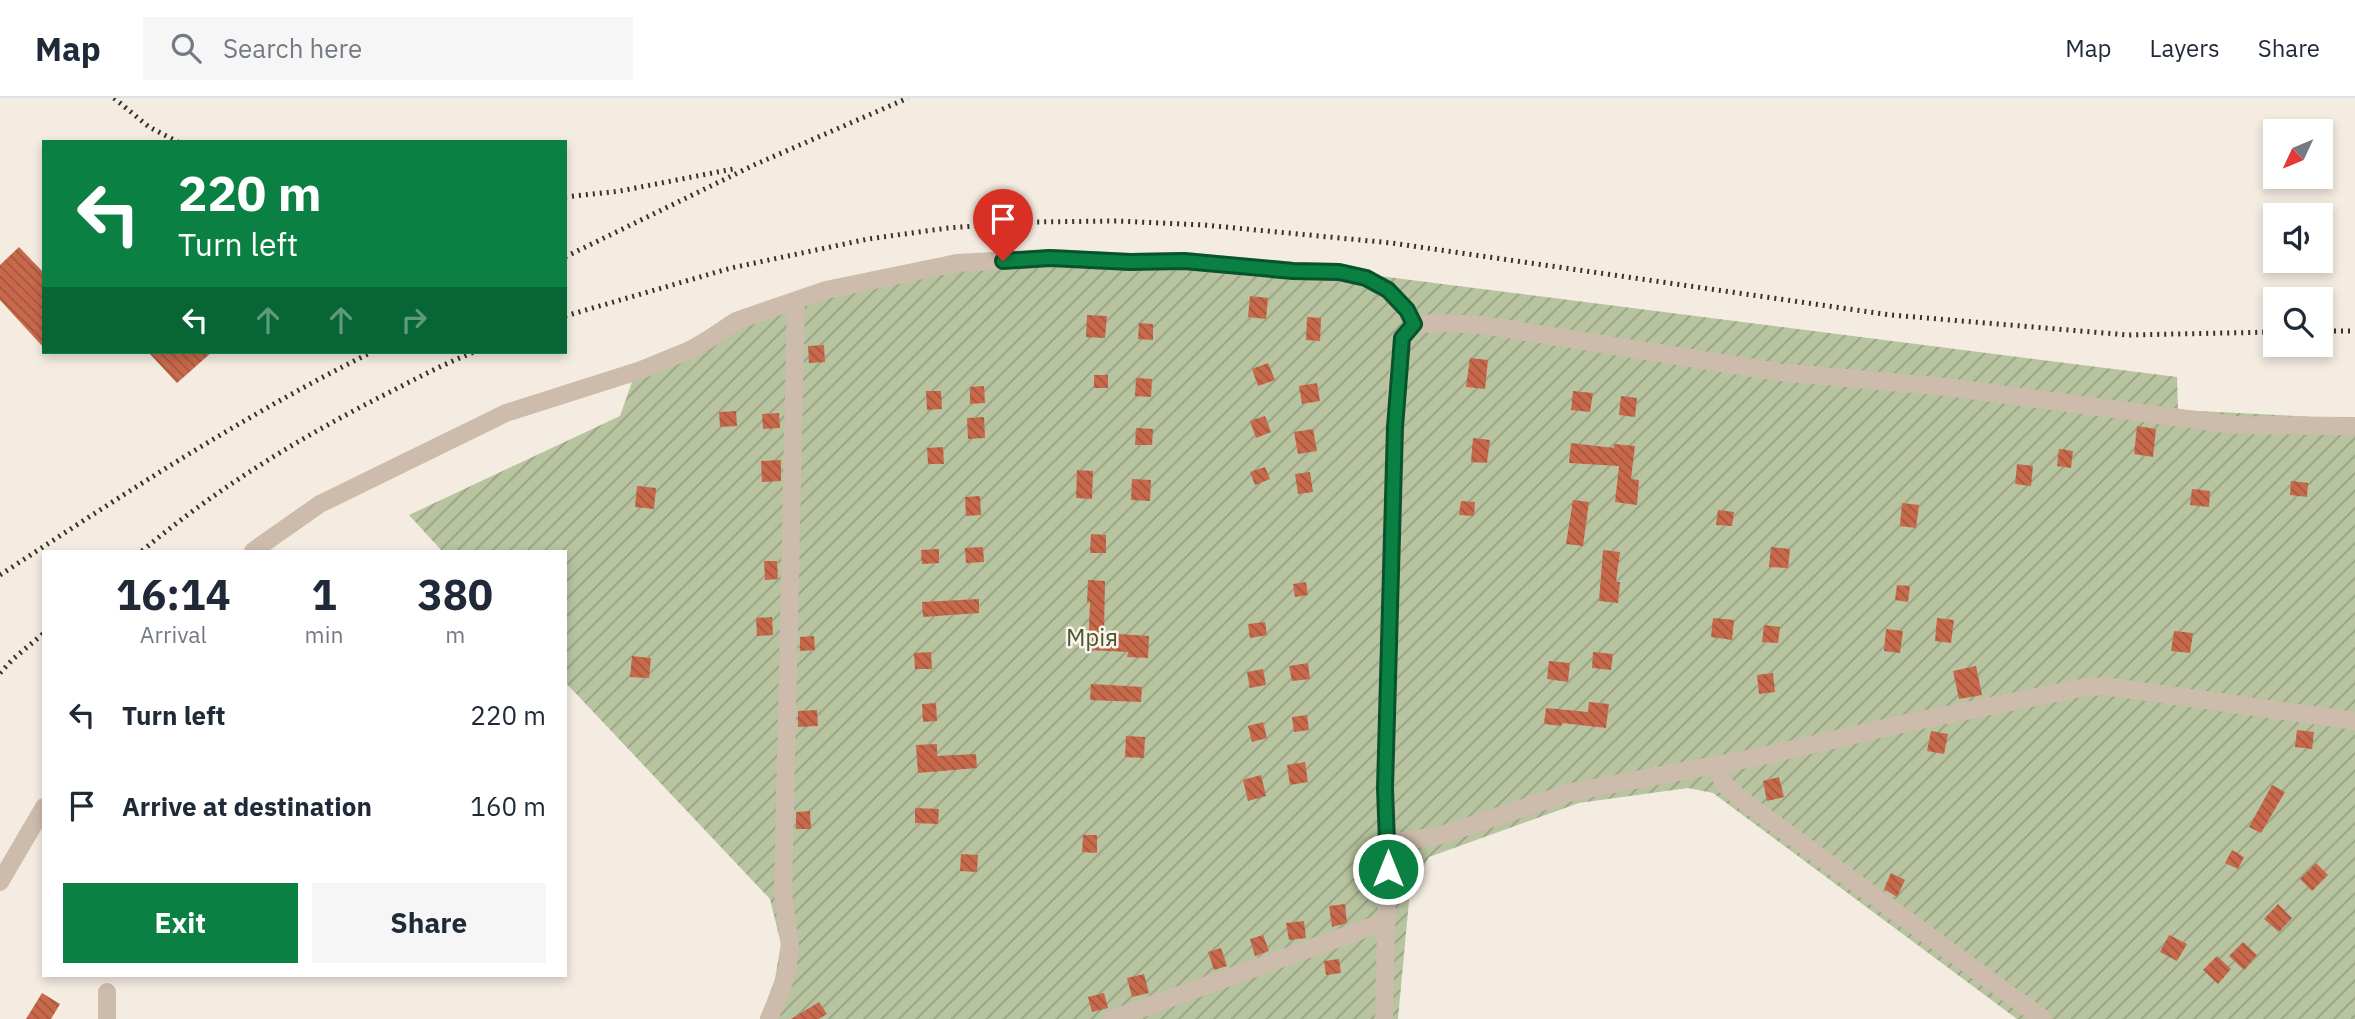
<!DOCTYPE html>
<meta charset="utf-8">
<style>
body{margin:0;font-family:"IBM Plex Sans",sans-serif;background:#f6f6f7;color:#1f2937;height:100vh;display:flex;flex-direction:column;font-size:26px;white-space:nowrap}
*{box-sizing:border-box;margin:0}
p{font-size:23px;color:#747a83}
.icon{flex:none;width:38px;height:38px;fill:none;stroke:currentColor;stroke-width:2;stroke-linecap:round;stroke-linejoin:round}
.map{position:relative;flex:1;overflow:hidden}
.side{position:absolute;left:42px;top:452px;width:525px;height:427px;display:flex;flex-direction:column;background:#fff;border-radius:0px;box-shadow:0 4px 10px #0003}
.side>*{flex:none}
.hud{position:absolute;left:42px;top:42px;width:525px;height:214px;border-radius:0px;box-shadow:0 4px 10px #0003;background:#0b8043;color:#fff;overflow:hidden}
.needle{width:46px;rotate:226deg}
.controls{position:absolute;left:2263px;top:21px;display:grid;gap:14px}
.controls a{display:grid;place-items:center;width:70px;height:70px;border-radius:0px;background:#fff;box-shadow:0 4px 10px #0003;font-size:35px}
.pin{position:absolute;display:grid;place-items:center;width:60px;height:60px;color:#fff;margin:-72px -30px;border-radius:50% 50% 50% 0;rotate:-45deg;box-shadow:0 0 7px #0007}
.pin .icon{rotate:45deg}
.me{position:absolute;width:77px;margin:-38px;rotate:0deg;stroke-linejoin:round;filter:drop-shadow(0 0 5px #0008)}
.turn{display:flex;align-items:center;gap:24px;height:147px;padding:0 21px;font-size:32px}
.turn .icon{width:91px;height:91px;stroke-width:2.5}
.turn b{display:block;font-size:49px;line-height:60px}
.lanes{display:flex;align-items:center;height:66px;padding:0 21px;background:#0003;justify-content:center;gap:35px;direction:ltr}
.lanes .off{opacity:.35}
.eta{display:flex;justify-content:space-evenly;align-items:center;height:119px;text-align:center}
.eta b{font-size:42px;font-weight:800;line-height:49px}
.button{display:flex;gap:14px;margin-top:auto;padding:14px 21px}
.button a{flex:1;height:80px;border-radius:0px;background:#0b8043;color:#fff;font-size:28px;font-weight:800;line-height:80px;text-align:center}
.button a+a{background:#f6f6f7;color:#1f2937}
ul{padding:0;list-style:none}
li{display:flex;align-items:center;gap:21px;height:91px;padding:0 21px}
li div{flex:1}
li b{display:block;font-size:26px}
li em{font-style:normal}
header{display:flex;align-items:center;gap:42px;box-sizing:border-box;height:98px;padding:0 35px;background:#fff;border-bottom:2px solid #e0e1e3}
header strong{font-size:33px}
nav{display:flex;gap:38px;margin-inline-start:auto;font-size:24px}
.search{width:490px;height:63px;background:#f6f6f7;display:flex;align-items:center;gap:18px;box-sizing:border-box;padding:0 24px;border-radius:0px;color:#747a83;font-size:26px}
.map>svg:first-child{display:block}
.garden{fill:url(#garden-furrows)}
.building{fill:url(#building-back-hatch)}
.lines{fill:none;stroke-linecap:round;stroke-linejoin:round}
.minor{stroke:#cdbbac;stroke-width:18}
.rail{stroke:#3b302b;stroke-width:5;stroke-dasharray:2 5;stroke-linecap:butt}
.route-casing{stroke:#07532c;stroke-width:18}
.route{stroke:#0b8043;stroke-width:12}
.labels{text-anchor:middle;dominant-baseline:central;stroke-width:5;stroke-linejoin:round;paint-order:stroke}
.park-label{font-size:24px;fill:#4a5a2e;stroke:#fbf5ee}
</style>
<header>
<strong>Map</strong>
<div class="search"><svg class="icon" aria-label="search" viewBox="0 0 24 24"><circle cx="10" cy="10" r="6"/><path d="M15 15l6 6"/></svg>Search here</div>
<nav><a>Map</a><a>Layers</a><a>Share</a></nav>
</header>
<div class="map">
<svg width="2355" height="921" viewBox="0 0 2355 921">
<defs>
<pattern id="garden-furrows" width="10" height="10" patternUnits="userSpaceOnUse" patternTransform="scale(1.75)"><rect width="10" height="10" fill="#b8c4a0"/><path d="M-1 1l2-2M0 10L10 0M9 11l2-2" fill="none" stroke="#97a083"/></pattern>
<pattern id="building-back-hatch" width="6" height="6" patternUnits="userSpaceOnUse" patternTransform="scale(1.75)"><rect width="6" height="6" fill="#c8694b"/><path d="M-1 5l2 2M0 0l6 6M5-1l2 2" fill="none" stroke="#a4573f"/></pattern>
</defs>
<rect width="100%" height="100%" fill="#f4ebe1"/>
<polygon class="garden" points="958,159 1371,177 2177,279 2178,312 2355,321 2355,921 2017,921 1713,695 1688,690 1579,705 1429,759 1410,792 1398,921 760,921 775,881 781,846 770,801 565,584 565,453 442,453 409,417 620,318 638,267 681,247 732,217"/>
<g class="building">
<polygon points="19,149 44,175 44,250 0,202 0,167"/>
<polygon points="1250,198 1268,200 1266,221 1248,219"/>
<polygon points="1087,217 1107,218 1105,240 1086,239"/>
<polygon points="1307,219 1321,220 1320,243 1306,242"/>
<polygon points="1139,225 1153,226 1153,242 1138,241"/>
<polygon points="824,247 825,264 809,265 808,248"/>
<polygon points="148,254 212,254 177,285"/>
<polygon points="1470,260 1488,262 1485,291 1466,289"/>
<polygon points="1268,265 1275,282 1258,288 1252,271"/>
<rect x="1094" y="277" width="14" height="13"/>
<polygon points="1136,280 1152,281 1151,299 1135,298"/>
<polygon points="1317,285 1320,303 1302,306 1299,288"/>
<polygon points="984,288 985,305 970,306 970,289"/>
<polygon points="926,293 941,293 942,311 927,312"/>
<polygon points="1573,293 1593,295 1590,314 1571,312"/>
<polygon points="1621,298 1637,300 1635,319 1619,317"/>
<polygon points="736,313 737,328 720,329 719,314"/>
<polygon points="779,315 780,330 763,331 762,316"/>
<polygon points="1265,318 1271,334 1256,340 1250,323"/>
<polygon points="984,319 985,340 968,341 967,320"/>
<polygon points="2137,328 2156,331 2153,359 2134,356"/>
<polygon points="1136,330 1153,331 1152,347 1135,347"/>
<polygon points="1313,331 1317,353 1298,356 1294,334"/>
<polygon points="1473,340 1490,342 1487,365 1471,364"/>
<polygon points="1571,345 1614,350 1614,346 1635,348 1631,381 1639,382 1637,407 1615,404 1619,368 1569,365"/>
<polygon points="943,349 944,366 928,366 927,350"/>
<polygon points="2059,351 2073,353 2071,370 2057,368"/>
<polygon points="781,362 781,383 762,384 761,363"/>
<polygon points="2017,366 2033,368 2031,388 2015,386"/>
<polygon points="1265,369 1270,381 1255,387 1250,374"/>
<polygon points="1077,372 1093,373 1092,401 1076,400"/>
<polygon points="1310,374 1313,394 1298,396 1295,376"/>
<polygon points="1132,381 1151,382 1150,403 1131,402"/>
<polygon points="2291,383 2308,385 2307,399 2290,397"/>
<polygon points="637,388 656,390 654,411 635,409"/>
<polygon points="2192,391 2210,393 2209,409 2190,407"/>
<polygon points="980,398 981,417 966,418 965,399"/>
<polygon points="1573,402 1589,404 1583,448 1566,446"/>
<polygon points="1461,403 1475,404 1474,418 1459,417"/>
<polygon points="1902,405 1919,407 1916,430 1900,428"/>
<polygon points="1718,412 1734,414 1732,428 1716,427"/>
<polygon points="1091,436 1106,437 1106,455 1090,455"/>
<polygon points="983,449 984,464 966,465 965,450"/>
<polygon points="1771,449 1790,451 1788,470 1769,469"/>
<polygon points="939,451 939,465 922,466 921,452"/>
<polygon points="1603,452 1620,454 1616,484 1620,484 1618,505 1599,503"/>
<polygon points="764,463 777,463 778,481 765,482"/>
<polygon points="1088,482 1105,483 1104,535 1149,538 1148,560 1127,559 1128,554 1088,552 1090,504 1087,504"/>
<polygon points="1306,484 1308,497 1295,499 1293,486"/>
<polygon points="1897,487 1910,488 1908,504 1895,502"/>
<polygon points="979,501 979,515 923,519 922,504"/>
<polygon points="772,519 773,537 757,538 756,520"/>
<polygon points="1713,520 1734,522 1732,542 1711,539"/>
<polygon points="1937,520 1954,522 1951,545 1935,543"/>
<polygon points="1265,524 1267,537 1250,540 1248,526"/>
<polygon points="1764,527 1780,529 1778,545 1762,544"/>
<polygon points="1886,531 1903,533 1900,555 1884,553"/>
<polygon points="2174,533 2193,535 2190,555 2171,553"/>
<polygon points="814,538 815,552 800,553 800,539"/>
<polygon points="931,554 932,571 915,571 914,555"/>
<polygon points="1593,554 1613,556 1611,572 1592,570"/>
<polygon points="632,558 651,560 649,580 630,579"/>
<polygon points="1549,563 1570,565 1568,584 1547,581"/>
<polygon points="1308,565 1310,581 1292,583 1289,568"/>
<polygon points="1976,568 1982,597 1959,601 1953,573"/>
<polygon points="1263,571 1266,587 1250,590 1247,574"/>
<polygon points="1773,575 1775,594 1759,596 1757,577"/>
<polygon points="1091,586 1142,589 1141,604 1090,602"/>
<polygon points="1589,604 1609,606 1606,630 1562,625 1561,628 1544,626 1546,610 1588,614"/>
<polygon points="936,605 937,623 923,624 922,606"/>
<polygon points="817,612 818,628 798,629 798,613"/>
<polygon points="1307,617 1309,632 1294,634 1292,619"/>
<polygon points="1263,624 1267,640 1252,644 1248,628"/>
<polygon points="2297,632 2314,634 2312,651 2295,649"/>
<polygon points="1931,633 1948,636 1944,656 1927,653"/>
<polygon points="1126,638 1145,639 1144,660 1125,659"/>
<polygon points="937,646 937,658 976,656 977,670 918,675 916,647"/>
<polygon points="1305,664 1308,684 1290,687 1287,667"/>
<polygon points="1261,677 1266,698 1248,703 1243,682"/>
<polygon points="1779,679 1784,699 1767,703 1763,683"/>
<polygon points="2272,687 2285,694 2261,735 2249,729"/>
<polygon points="915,710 939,711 938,726 915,725"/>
<polygon points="810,713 811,731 796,731 796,714"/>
<polygon points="1083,737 1097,737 1097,755 1082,754"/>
<polygon points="2232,752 2244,759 2238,771 2225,765"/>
<polygon points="961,756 978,757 977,774 960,773"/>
<polygon points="2316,765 2328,777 2312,793 2300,781"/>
<polygon points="1891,775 1905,782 1897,799 1884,791"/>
<polygon points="1345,806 1347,825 1332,829 1329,808"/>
<polygon points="2278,806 2292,820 2279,834 2264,821"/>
<polygon points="1304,823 1306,840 1289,842 1286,825"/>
<polygon points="1263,837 1269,853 1255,858 1250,841"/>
<polygon points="2169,837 2187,846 2177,863 2160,854"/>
<polygon points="2243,844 2257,857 2244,872 2229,858"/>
<polygon points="1221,850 1227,868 1214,872 1208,854"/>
<polygon points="2217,858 2231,871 2218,886 2203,872"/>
<polygon points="1339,861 1341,875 1326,877 1324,863"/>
<polygon points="1144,876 1149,895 1132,899 1127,880"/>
<polygon points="42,895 60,906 51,921 26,921"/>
<polygon points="1104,895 1108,910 1092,914 1088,899"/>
<polygon points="819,904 827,916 819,921 791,921"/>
</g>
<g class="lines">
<g class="minor">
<polyline points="253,453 320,406 506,315 641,272 697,249 736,223 826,192 957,165 1050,160 1130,164 1184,163 1293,173 1339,174 1366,180 1388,193 1407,212 1414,226"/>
<polyline points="1714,668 1726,688 1745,704 2043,921"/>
<polyline points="1388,745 1438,738 1572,694 1758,659 1906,625 2081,590 2104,588 2355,623"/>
<polyline points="0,784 44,709"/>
<polyline points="107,921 107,894"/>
<polyline points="769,921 783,887 788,867 790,848 783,796 796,204"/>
<polyline points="1112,921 1387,823"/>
<polyline points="1384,921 1388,745 1385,690 1396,293 1402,240 1414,226 1442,225 1483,227 1778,274 1947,289 2233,327 2355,328"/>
</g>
<g class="rail">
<polyline points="114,0 149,29 178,44"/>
<polyline points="565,99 620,93 733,71"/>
<polyline points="565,159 754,67 908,0"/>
<polyline points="565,218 731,170 868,141 948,130 1030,124 1117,123 1204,127 1392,145 1891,217 2128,237 2275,234"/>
<polyline points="2320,233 2355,233"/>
<path d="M142 453C218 389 304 337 392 293 419 279 446 265 474 254"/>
<path d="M0 477C121 398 242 318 372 254"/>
<polyline points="0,575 13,561 44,535"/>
</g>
</g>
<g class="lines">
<defs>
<polyline id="route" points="1003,163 1050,160 1130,164 1184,163 1293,173 1339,174 1366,180 1388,192 1407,212 1414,226 1402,240 1395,329 1385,690 1388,771"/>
</defs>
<use href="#route" class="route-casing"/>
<use href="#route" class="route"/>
</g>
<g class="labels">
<g class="park-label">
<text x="1092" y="539">Мрія</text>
</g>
</g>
</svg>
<div class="controls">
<a><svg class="needle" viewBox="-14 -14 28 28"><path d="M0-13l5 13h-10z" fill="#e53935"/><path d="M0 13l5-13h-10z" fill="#747a83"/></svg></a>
<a><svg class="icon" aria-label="sound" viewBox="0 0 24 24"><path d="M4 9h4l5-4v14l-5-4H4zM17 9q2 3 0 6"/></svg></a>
<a><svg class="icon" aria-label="search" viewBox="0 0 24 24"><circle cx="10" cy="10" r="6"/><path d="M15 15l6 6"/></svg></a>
</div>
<div class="pin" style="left:1003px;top:163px;background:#d93025"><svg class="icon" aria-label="arrive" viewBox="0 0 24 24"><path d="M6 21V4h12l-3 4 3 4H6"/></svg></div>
<svg class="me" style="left:1388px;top:771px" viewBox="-20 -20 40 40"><circle r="17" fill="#0b8043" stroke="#fff" stroke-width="3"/><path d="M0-11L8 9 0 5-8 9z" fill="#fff"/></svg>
<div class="hud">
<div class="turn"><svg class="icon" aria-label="left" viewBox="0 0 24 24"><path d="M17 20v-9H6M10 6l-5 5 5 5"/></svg><div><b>220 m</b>Turn left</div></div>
<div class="lanes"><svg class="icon" aria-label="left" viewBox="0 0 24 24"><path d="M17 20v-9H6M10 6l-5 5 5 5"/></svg><svg class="icon off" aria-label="ahead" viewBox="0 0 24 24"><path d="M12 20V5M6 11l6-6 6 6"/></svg><svg class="icon off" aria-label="ahead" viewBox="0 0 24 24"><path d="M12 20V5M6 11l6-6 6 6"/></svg><svg class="icon off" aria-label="right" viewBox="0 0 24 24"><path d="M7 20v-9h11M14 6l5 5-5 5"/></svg></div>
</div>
<section class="side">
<div class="eta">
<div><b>16:14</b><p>Arrival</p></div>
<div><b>1</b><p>min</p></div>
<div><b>380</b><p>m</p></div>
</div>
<ul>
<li><svg class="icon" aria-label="left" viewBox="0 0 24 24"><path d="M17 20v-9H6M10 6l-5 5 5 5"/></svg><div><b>Turn left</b></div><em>220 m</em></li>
<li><svg class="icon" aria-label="arrive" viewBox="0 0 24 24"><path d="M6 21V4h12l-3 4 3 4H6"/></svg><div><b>Arrive at destination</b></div><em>160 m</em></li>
</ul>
<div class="button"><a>Exit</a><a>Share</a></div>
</section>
</div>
